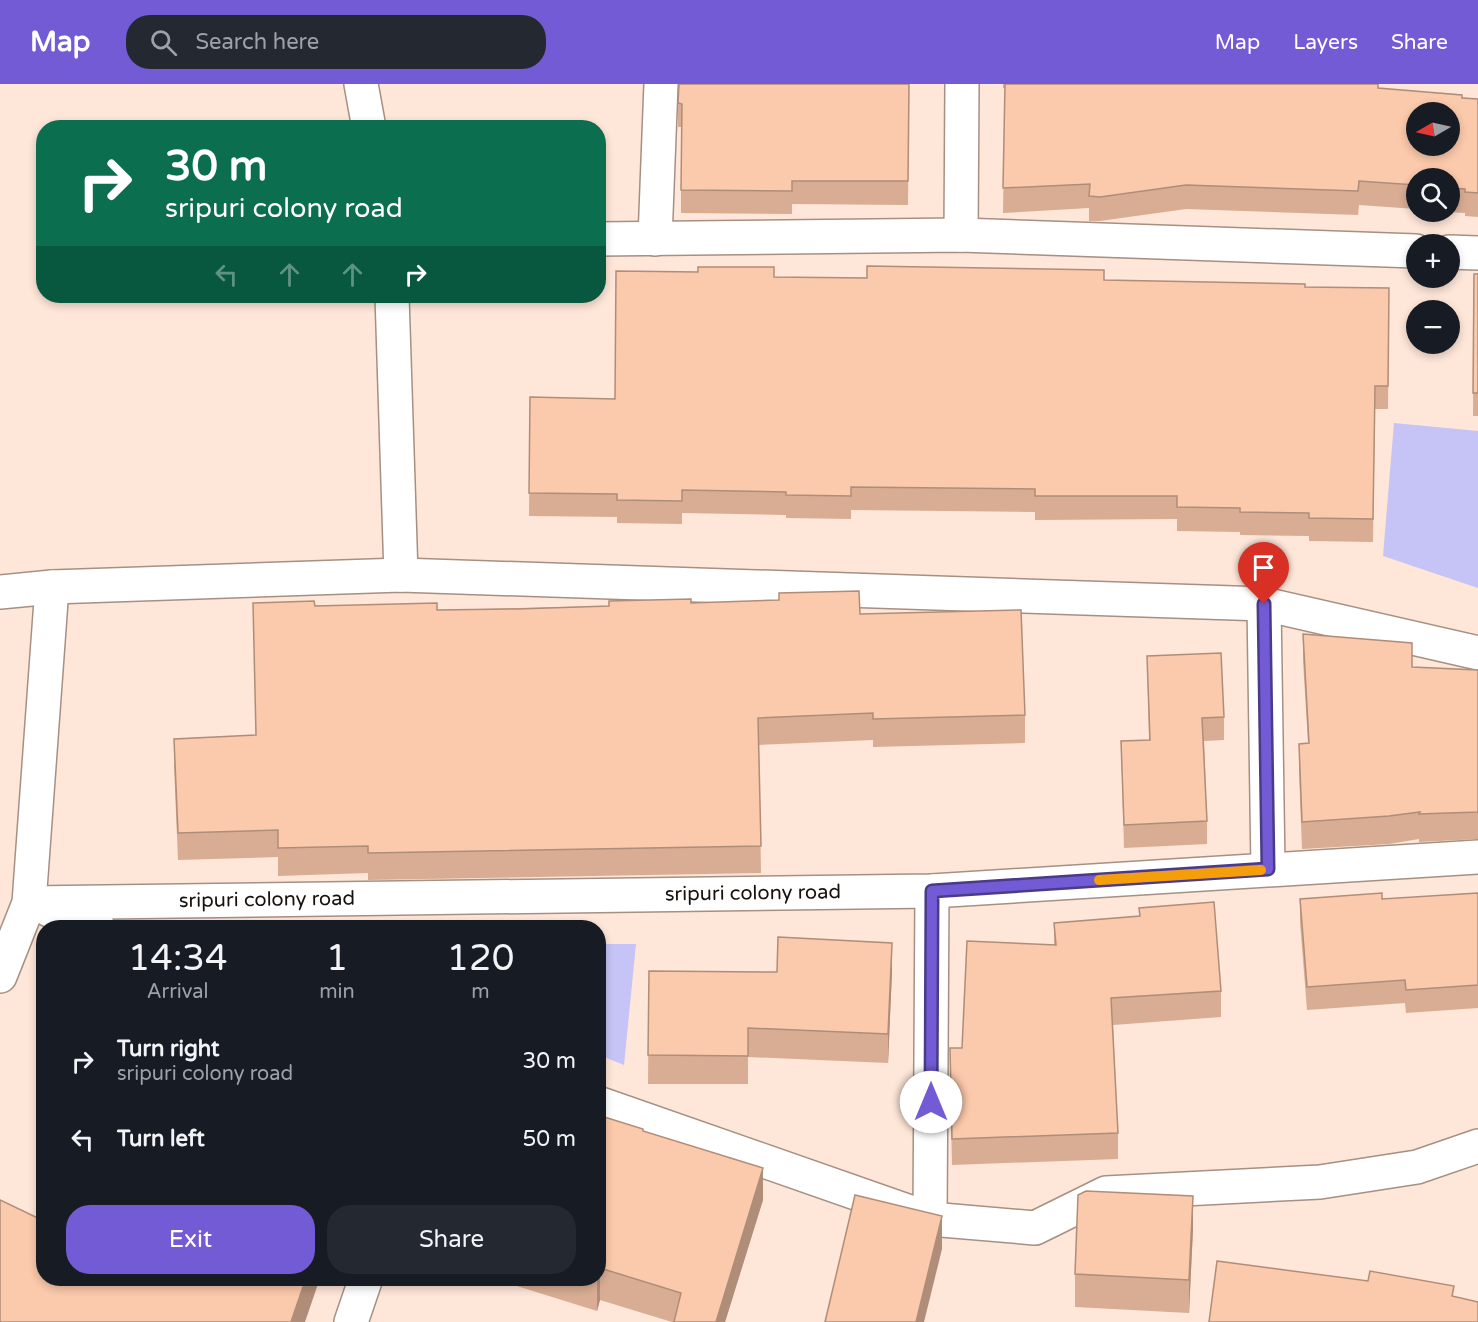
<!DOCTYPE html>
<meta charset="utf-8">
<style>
body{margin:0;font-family:"Varela Round",sans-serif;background:#242831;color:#f1f3f6;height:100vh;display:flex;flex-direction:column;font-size:22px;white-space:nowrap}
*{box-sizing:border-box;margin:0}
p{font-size:20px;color:#9ea1a6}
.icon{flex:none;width:33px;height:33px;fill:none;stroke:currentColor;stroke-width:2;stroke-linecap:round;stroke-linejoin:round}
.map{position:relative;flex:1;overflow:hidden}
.drawer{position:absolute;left:36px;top:836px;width:570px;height:366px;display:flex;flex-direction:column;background:#171b24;border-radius:24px;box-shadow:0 3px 9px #0003}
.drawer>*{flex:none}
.hud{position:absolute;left:36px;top:36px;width:570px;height:183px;border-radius:24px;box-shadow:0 3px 9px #0003;background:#0b6e4f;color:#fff;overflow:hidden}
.needle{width:39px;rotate:261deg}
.fabs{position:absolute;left:1406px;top:18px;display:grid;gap:12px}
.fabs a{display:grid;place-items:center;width:54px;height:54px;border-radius:50%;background:#171b24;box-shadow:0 3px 9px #0003;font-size:30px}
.pin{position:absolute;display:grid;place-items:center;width:51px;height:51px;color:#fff;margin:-62px -26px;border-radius:50% 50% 50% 0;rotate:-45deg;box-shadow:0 0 6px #0007}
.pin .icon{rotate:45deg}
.me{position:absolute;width:66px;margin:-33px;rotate:0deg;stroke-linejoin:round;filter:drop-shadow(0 0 4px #0008)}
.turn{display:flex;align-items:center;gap:21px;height:126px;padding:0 30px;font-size:27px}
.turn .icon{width:78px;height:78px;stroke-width:2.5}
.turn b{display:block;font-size:42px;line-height:51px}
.lanes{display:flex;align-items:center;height:57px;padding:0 30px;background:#0003;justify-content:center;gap:30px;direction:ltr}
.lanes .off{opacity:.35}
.eta{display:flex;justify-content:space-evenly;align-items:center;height:102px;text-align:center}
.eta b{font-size:36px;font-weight:600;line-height:42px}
.button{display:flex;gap:12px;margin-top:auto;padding:12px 30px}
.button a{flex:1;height:69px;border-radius:24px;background:#725bd5;color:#fff;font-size:24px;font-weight:600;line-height:69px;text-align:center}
.button a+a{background:#242831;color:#f1f3f6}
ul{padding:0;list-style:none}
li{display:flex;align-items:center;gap:18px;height:78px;padding:0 30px}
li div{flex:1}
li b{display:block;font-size:22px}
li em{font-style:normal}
header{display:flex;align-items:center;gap:36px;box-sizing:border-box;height:84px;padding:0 30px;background:#725bd5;color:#fff}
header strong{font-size:28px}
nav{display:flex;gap:33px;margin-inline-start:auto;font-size:21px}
.search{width:420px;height:54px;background:#242831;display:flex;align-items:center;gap:15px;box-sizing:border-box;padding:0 21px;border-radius:24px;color:#9ea1a6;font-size:22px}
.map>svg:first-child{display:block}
.green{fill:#c6c3f6}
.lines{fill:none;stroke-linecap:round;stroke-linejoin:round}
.minor-casing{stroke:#a69083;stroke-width:36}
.minor{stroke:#fff;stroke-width:33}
.wall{fill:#d8ad93}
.shaded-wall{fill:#b08d78}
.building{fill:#fbc9ab;stroke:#b08d78;stroke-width:1.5;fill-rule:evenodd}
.route-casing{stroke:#4a3b8a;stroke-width:15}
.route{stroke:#725bd5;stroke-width:10}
.slow{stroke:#f59e0b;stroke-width:10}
.labels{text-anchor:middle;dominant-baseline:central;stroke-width:6;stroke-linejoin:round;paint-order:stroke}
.street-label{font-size:20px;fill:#19110c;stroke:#fff}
</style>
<header>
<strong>Map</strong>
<div class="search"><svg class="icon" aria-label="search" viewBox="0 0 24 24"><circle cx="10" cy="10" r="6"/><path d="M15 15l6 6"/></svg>Search here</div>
<nav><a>Map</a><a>Layers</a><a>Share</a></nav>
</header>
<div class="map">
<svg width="1478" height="1238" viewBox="0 0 1478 1238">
<rect width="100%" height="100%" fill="#fee6d8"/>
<g class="green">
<polygon points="1394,339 1478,347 1478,504 1383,472"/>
<polygon points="598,860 636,860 624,981 599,971"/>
</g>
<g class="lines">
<defs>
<g id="minor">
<polyline points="361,0 369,44"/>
<polyline points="961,151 962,0"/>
<polyline points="598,155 961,151 1416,167"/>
<polyline points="655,155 661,0"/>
<polyline points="1449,168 1478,169"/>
<polyline points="392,212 401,491"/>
<polyline points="0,508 52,503 401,491 1264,520 1478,569"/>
<polyline points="1264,520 1268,785"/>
<path id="s1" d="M29 819 932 807 1478 773"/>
<polyline points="49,826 98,843"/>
<polyline points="0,892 29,819 52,503"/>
<polyline points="598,1019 930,1135 1035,1144 1106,1109 1320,1098 1417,1083 1478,1062"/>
<polyline points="930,1135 932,807"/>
<polyline points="351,1238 366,1194"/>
</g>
</defs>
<use href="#minor" class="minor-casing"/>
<use href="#minor" class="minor"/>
</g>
<g class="wall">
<polygon points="909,0 908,121 792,120 792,130 681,129 681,43 678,43 678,19"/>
<polygon points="1003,0 1378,0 1378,4 1478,15 1478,133 1465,132 1465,129 1444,128 1449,128 1449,94 1416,94 1416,125 1359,121 1358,131 1186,125 1100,137 1089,137 1089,124 1003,129 1005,4 1003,4"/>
<polygon points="1474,190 1478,190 1478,332 1473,332"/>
<polygon points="774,193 1104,196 1305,203 1389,204 1388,325 1375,325 1373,458 1309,457 1309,452 1240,451 1240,448 1177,447 1177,435 1035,436 1035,428 851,426 851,435 786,434 786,431 682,429 682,440 617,439 617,433 529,432 530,313 615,315"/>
<polygon points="253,519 437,526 609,522 691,519 860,530 1025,631 1025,659 873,663 873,656 759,661 761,789 368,796 368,789 278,792 278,773 178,776 174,682 174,655 256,651"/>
<polygon points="1303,550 1412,583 1478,586 1478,755 1419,758 1419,755 1389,760 1302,765 1299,687 1299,660 1308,659 1303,577"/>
<polygon points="1147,572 1224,633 1224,656 1204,657 1207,737 1207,760 1124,764 1121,657 1149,656"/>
<polygon points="1478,809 1478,924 1406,929 1405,919 1307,926 1300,838 1300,815 1382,815"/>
<polygon points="1139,824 1221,907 1221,933 1113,941 1118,1049 1118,1075 952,1081 950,990 962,964 1054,861 1054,839 1139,832"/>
<polygon points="649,887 777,888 892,888 888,979 748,973 748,1000 648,1000"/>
<polygon points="598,1031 643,1047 763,1116 725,1238 672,1238 600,1216 597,1227 491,1194 598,1194"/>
<polygon points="1193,1145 1189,1229 1075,1223 1075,1190"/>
</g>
<g class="shaded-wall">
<polygon points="892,859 892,888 888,979 888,950"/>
<polygon points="763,1084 763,1116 725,1238 716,1238"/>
<polygon points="1193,1112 1193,1145 1189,1229 1189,1196"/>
<polygon points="942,1132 942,1165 924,1238 916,1238"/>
<polygon points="600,1184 600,1216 597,1227 597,1194 598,1194"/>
<polygon points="306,1194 320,1194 305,1238 291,1238"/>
</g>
<g class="building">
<polygon points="679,0 909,0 908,97 792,97 792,107 681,106 682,20 678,19"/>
<path d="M1005 0H1378V4L1462 11V14L1478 15V109L1465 108V105L1449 104V94H1416V101L1359 97 1358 107 1186 101 1100 113 1089 112 1090 100 1003 104ZM1416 28H1449V62H1416Z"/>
<polygon points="467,39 594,40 594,44 467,44"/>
<polygon points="867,182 1104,186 1104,196 1305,200 1305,203 1389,204 1388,302 1375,302 1373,435 1309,434 1309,429 1240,428 1240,424 1177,423 1177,412 1035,412 1035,405 851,403 851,412 786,411 786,408 682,406 682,417 617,416 617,410 529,409 530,313 615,315 616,187 698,188 698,183 774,183 774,193 867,194"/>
<polygon points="1474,190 1478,190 1478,309 1473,309"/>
<polygon points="859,507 860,530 1021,526 1025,631 873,635 873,629 758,634 761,762 368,769 368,762 278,764 278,746 178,749 174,655 256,651 253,519 314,517 315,522 437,519 437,526 517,525 609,522 609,517 691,515 691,519 779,516 779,509"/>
<polygon points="1303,550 1412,559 1412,583 1478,586 1478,728 1419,730 1420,728 1389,732 1302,738 1299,660 1309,659"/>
<polygon points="1221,569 1224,633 1202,634 1207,737 1124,741 1121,657 1150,656 1147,572"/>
<polygon points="1382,809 1382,815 1478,809 1478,901 1406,906 1405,896 1307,903 1300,815"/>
<polygon points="1214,818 1221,907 1111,914 1118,1049 952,1055 950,964 962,964 967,857 1056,861 1054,839 1140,832 1139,824"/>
<polygon points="778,853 892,859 888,950 748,944 748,972 648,971 649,887 777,888"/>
<polygon points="598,1031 643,1045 643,1047 763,1084 716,1238 674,1238 681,1209 600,1184 598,1190"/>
<polygon points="1086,1107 1193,1112 1189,1196 1075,1190 1078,1111"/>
<polygon points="855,1111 942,1132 916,1238 825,1238"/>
<polygon points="0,1116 44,1137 44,1194 306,1194 291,1238 0,1238"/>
<polygon points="1217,1177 1368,1197 1370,1187 1454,1202 1452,1212 1478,1218 1478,1238 1209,1238"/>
</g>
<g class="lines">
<defs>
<polyline id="route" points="931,1018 932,807 1268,785 1264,520"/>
</defs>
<use href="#route" class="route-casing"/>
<use href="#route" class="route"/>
<polyline class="slow" points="1099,796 1261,786"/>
</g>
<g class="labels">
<g class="street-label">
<text stroke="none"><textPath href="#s1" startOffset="724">sripuri colony road</textPath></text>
<text stroke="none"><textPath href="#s1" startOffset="238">sripuri colony road</textPath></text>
</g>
</g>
</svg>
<div class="fabs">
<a><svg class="needle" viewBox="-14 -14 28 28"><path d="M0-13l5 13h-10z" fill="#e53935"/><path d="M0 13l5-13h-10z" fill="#9ea1a6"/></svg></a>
<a><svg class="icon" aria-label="search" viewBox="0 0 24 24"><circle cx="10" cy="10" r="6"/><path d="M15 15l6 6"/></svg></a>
<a>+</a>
<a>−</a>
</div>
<div class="pin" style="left:1264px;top:520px;background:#d93025"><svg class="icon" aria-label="arrive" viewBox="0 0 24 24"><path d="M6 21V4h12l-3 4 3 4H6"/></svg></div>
<svg class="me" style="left:931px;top:1018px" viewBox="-20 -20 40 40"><circle r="19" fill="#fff"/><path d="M0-13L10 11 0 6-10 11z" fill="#725bd5"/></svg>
<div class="hud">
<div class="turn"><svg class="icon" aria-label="right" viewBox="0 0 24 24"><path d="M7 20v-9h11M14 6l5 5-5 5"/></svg><div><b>30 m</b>sripuri colony road</div></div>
<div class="lanes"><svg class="icon off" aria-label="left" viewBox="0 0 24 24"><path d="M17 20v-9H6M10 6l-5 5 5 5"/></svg><svg class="icon off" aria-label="ahead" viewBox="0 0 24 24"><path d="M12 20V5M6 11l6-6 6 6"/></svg><svg class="icon off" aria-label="ahead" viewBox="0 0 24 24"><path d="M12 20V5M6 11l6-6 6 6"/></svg><svg class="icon" aria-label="right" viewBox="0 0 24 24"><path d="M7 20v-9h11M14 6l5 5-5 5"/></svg></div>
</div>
<section class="drawer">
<div class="eta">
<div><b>14:34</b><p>Arrival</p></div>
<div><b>1</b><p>min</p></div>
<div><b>120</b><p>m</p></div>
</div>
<ul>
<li><svg class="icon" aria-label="right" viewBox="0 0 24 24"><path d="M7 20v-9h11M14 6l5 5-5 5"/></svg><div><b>Turn right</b><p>sripuri colony road</p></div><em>30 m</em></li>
<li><svg class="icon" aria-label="left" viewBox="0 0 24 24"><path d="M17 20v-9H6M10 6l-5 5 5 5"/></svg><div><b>Turn left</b></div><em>50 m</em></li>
</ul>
<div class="button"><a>Exit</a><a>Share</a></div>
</section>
</div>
